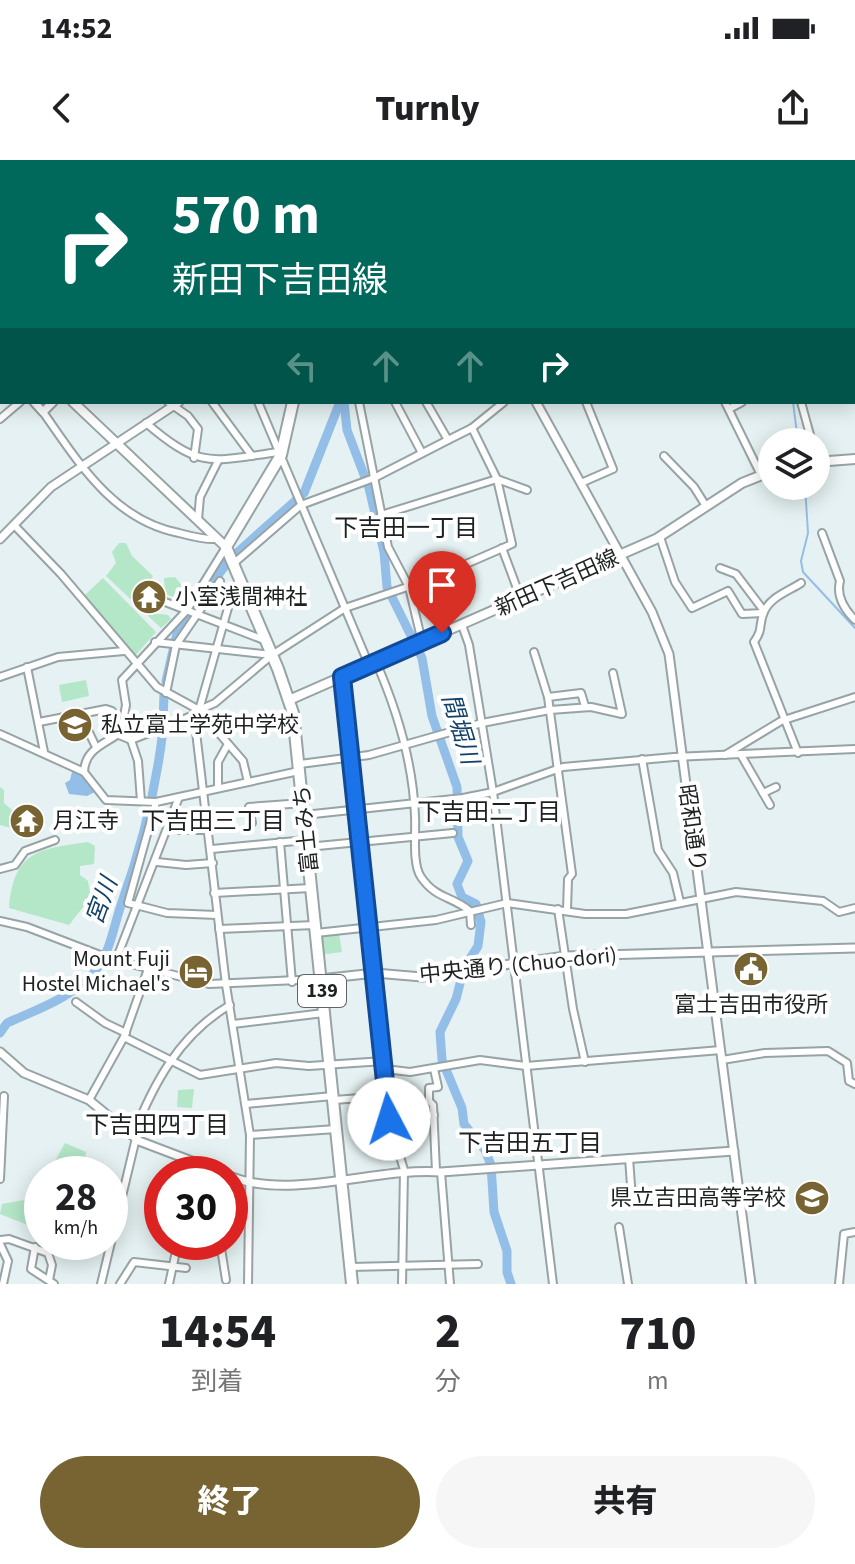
<!DOCTYPE html>
<html lang="ja">
<meta charset="utf-8">
<style>
body{margin:0;font-family:"Source Sans 3","Noto Sans JP",sans-serif;background:#f6f6f6;color:#202124;height:100vh;display:flex;flex-direction:column;font-size:30px;white-space:nowrap}
*{box-sizing:border-box;margin:0}
p{font-size:26px;color:#757577}
.icon{flex:none;width:44px;height:44px;fill:none;stroke:currentColor;stroke-width:2;stroke-linecap:round;stroke-linejoin:round}
.map{position:relative;height:1124px;overflow:hidden}
.side{display:flex;flex-direction:column;background:#fff;flex:1}
.side>*{flex:none}
.hud{position:absolute;left:0px;top:0px;width:856px;height:244px;box-shadow:0 4px 20px #0003;background:#00695c;color:#fff;overflow:hidden}
.buttons{position:absolute;left:758px;top:268px;display:grid;gap:16px}
.buttons a{display:grid;place-items:center;width:72px;height:72px;border-radius:50%;background:#fff;box-shadow:0 4px 20px #0003;font-size:40px}
.speed{position:absolute;left:24px;top:996px;display:flex;gap:16px;font-size:40px;font-weight:700;text-align:center}
.speed>*{display:grid;place-content:center;width:104px;height:104px;border-radius:50%;background:#fff;box-shadow:0 4px 20px #0003;line-height:1}
.speed small{font-size:20px;font-weight:400}
.speed .limit{border:12px solid #d22;background:#fff;color:#111}
.pin{position:absolute;display:grid;place-items:center;width:68px;height:68px;color:#fff;margin:-82px -34px;border-radius:50% 50% 50% 0;rotate:-45deg;box-shadow:0 0 8px #0007}
.pin .icon{rotate:45deg}
.me{position:absolute;width:88px;margin:-44px;rotate:355deg;stroke-linejoin:round;filter:drop-shadow(0 0 6px #0008)}
.turn{display:flex;align-items:center;gap:28px;height:168px;padding:0 40px;font-size:36px}
.turn .icon{width:104px;height:104px;stroke-width:2.5}
.turn b{display:block;font-size:56px;line-height:68px}
.lanes{display:flex;align-items:center;height:76px;padding:0 40px;background:#0003;justify-content:center;gap:40px;direction:ltr}
.lanes .off{opacity:.35}
.eta{display:flex;justify-content:space-evenly;align-items:center;height:136px;text-align:center}
.eta b{font-size:48px;font-weight:800;line-height:56px}
.action{display:flex;gap:16px;margin-top:auto;padding:16px 40px}
.action a{flex:1;height:92px;border-radius:48px;background:#776432;color:#fff;font-size:32px;font-weight:800;line-height:92px;text-align:center}
.action a+a{background:#f6f6f6;color:#202124}
.status{display:flex;justify-content:space-between;align-items:center;height:56px;padding:0 40px;background:#fff;direction:ltr}
.status svg{height:22px;fill:currentColor}
header{display:flex;justify-content:space-between;align-items:center;height:104px;padding:0 40px;background:#fff;font-size:36px;font-weight:800}
.map>svg:first-child{display:block}
.green{fill:#b4e7c7}
.water{fill:#93bee8}
.lines{fill:none;stroke-linecap:round;stroke-linejoin:round}
.stream{stroke:#93bee8;stroke-width:2}
.river{stroke:#93bee8;stroke-width:9}
.minor-tunnel{stroke:#bdc7c8;stroke-width:6;stroke-dasharray:6 3;stroke-linecap:butt}
.minor-casing{stroke:#97a3a4;stroke-width:10}
.tertiary-casing{stroke:#97a3a4;stroke-width:11}
.secondary-casing{stroke:#97a3a4;stroke-width:12}
.trunk-casing{stroke:#97a3a4;stroke-width:14}
.motorway-casing{stroke:#97a3a4;stroke-width:15}
.minor{stroke:#fff;stroke-width:6}
.tertiary{stroke:#fff;stroke-width:7}
.secondary{stroke:#fff;stroke-width:8}
.trunk{stroke:#fff;stroke-width:10}
.motorway{stroke:#fff;stroke-width:11}
.rail-casing{stroke:#4a5051;stroke-width:5}
.rail{stroke:#fff;stroke-width:2;stroke-dasharray:6;stroke-linecap:butt}
.route-casing{stroke:#114b97;stroke-width:20}
.route{stroke:#1a73e8;stroke-width:14}
.labels{text-anchor:middle;dominant-baseline:central;stroke-width:8;stroke-linejoin:round;paint-order:stroke}
.shield{fill:#fff;stroke:#616464;stroke-width:2}
.shield-label{font-size:20px;font-weight:bold;fill:#1d2122}
.street-label{font-size:22px;fill:#1d2122;stroke:#fff}
.poi-label{font-size:22px;fill:#1d2122;stroke:#fff;text-anchor:start}
.neighbourhood-label{font-size:24px;fill:#1d2122;stroke:#fff}
.water-label{font-size:24px;font-style:italic;fill:#124169;stroke:#fff}
</style>
<div class="status"><b>14:52</b><svg viewBox="0 0 49 12"><path d="M0 12V9h3v3zM5 12V6h3v6zM10 12V3h3v9zM15 12V0h3v12zM26 1h20v11H26zM47 4h2v5h-2z"/></svg></div>
<header><svg class="icon" aria-label="back" viewBox="0 0 24 24"><path d="M15 5l-7 7 7 7"/></svg>Turnly<svg class="icon" aria-label="share" viewBox="0 0 24 24"><path d="M12 15V3M7 8l5-5 5 5M5 13v7h14v-7"/></svg></header>
<div class="map">
<svg width="855" height="1124" viewBox="0 0 855 1124">
<rect width="100%" height="100%" fill="#e5f1f2"/>
<g class="green">
<polygon points="119,383 126,383 132,396 153,416 149,424 135,432 135,437 150,453 168,455 171,459 161,468 106,416 116,403 112,392"/>
<polygon points="175,417 184,428 184,441 165,434 164,418"/>
<polygon points="103,418 156,472 135,496 85,435"/>
<polygon points="86,520 89,536 62,542 59,525"/>
<polygon points="0,627 4,630 4,643 12,650 11,668 0,665"/>
<path d="M88 682 95 686 94 704 80 706V715L88 721 91 737 69 765 9 748C14 691 38 689 88 682Z"/>
<polygon points="339,773 342,792 319,795 318,776"/>
<polygon points="194,929 192,948 177,947 178,930"/>
<polygon points="65,983 86,992 85,998 91,1001 79,1012 55,1001"/>
<polygon points="35,1038 41,1059 38,1069 0,1054 2,1044"/>
</g>
<polygon class="water" points="73,608 95,630 95,632 87,636 69,634 65,623 70,620"/>
<g class="lines">
<g class="stream">
<polyline points="762,0 765,2"/>
<polyline points="793,242 798,282"/>
<polyline points="805,326 808,373 801,401 803,412 855,468"/>
</g>
<g class="river">
<polyline points="469,2 470,0"/>
<polyline points="344,242 347,270 369,328 384,392 387,427 422,498 432,556 457,627 458,677 468,701 457,724 462,737 476,744 481,762 478,786 464,808 456,839 440,872 442,900 462,948 464,964 485,990 491,1005 494,1052 507,1091 507,1112 511,1124"/>
<polyline points="166,521 178,469 230,399 304,333 340,242"/>
<polyline points="163,563 164,534"/>
<path d="M0 873 7 863C36 850 70 838 92 815 111 794 113 767 122 742 142 686 156 629 163 570"/>
</g>
<polyline class="minor-tunnel" points="37,0 40,2"/>
<defs>
<g id="minor">
<polyline points="151,0 153,2"/>
<polyline points="419,0 419,2"/>
<polyline points="563,0 564,2"/>
<polyline points="650,0 650,2"/>
<polyline points="44,2 46,0"/>
<polyline points="84,2 87,0"/>
<polyline points="187,2 188,0"/>
<polyline points="461,2 462,0"/>
<polyline points="509,2 511,0"/>
<polyline points="797,2 799,0"/>
<polyline points="819,2 819,0"/>
<polyline points="854,35 855,35"/>
<polyline points="0,73 2,69"/>
<polyline points="854,75 855,76"/>
<polyline points="0,109 2,107"/>
<polyline points="0,131 2,131"/>
<polyline points="0,137 1,139"/>
<polyline points="854,202 855,201"/>
<polyline points="168,242 188,256 198,269 194,298"/>
<polyline points="212,242 252,296"/>
<polyline points="258,242 369,505"/>
<polyline points="359,242 388,387 409,427 422,482"/>
<polyline points="395,242 422,293"/>
<polyline points="426,242 448,280"/>
<polyline points="725,242 760,313"/>
<polyline points="801,242 812,282"/>
<polyline points="729,249 742,242"/>
<path d="M43 252C79 303 113 360 179 373 191 376 204 380 216 379"/>
<polyline points="0,259 20,242"/>
<path d="M146 263C201 310 211 301 279 292"/>
<polyline points="664,296 694,327 706,346"/>
<polyline points="581,323 613,309 586,242"/>
<polyline points="381,355 497,319 527,330"/>
<polyline points="198,360 200,337 218,301"/>
<polyline points="14,365 61,414 157,527 199,550 243,601 248,622"/>
<path d="M822 373 840 421C836 436 844 449 855 460"/>
<polyline points="660,377 675,422 692,448 728,431 742,454 763,453"/>
<polyline points="502,388 521,439"/>
<polyline points="233,404 301,345 374,318 448,280 472,268 504,242"/>
<polyline points="720,408 736,414 764,451"/>
<polyline points="160,440 264,480"/>
<polyline points="228,448 199,550 194,555 226,825 250,975 248,1124"/>
<polyline points="462,465 469,485 493,632 553,1124"/>
<polyline points="155,482 272,495"/>
<polyline points="534,492 548,537 572,714 568,719 567,750"/>
<path d="M376 502C397 550 413 603 415 656 416 673 412 704 421 717 436 739 452 736 470 751L471 765"/>
<polyline points="27,507 44,592"/>
<polyline points="0,517 58,497 124,491"/>
<polyline points="342,517 389,959 404,1010 402,1124"/>
<polyline points="166,533 176,485 220,421"/>
<polyline points="548,537 581,533 585,546"/>
<polyline points="199,550 215,543 272,495 345,448 434,418 512,384 497,319 472,268"/>
<polyline points="80,554 96,587"/>
<polyline points="39,562 106,549 112,551"/>
<polyline points="0,574 84,612 106,640 156,642 299,611"/>
<polyline points="119,575 131,580 194,555"/>
<polyline points="131,580 138,601 141,641"/>
<path d="M798 593 754 482C764 468 758 465 764 452 770 437 789 431 801 423"/>
<polyline points="725,595 781,561 855,537"/>
<polyline points="741,595 770,645"/>
<polyline points="642,599 658,690 673,713 680,742"/>
<polyline points="300,604 369,595 482,563 550,550 591,547 622,554 613,513"/>
<path d="M84 612C85 588 106 584 121 572L126 545 122 520 187 450 226 387"/>
<polyline points="218,628 218,602 228,584"/>
<polyline points="763,633 776,627"/>
<polyline points="156,642 128,743 167,753 217,755"/>
<polyline points="304,655 463,638 493,632 563,607 674,597 855,589"/>
<polyline points="252,663 249,647 303,643"/>
<polyline points="169,666 180,670 209,670"/>
<polyline points="280,682 292,822"/>
<polyline points="307,687 453,673"/>
<polyline points="212,689 306,680"/>
<polyline points="157,702 186,705 213,703"/>
<polyline points="0,709 15,705 25,691 55,680"/>
<polyline points="214,733 311,728"/>
<polyline points="558,749 573,849 585,902"/>
<polyline points="0,761 27,767 108,798 209,824 320,819"/>
<polyline points="219,769 315,765"/>
<polyline points="316,773 436,760 507,743 585,754 626,754 736,732 823,741 839,752 855,748"/>
<polyline points="116,800 179,637"/>
<polyline points="76,842 105,863 126,873"/>
<polyline points="233,864 324,853"/>
<polyline points="124,877 200,915 276,903 309,906 384,901"/>
<polyline points="722,900 765,893 828,891 847,903 849,921 855,924"/>
<polyline points="385,909 410,912 480,900 526,906 721,890"/>
<polyline points="434,909 438,927 429,928 429,941 433,945 436,1011"/>
<polyline points="89,940 124,877 148,809"/>
<polyline points="334,940 387,936"/>
<polyline points="246,944 333,936"/>
<polyline points="388,956 434,955"/>
<polyline points="250,975 336,969"/>
<path d="M133 976C153 924 180 874 230 845"/>
<polyline points="629,998 632,1039"/>
<polyline points="441,1012 450,1124"/>
<polyline points="0,1019 4,936"/>
<polyline points="619,1067 628,1124"/>
<polyline points="161,1075 162,1075"/>
<polyline points="0,1080 9,1079 48,1093 52,1105 49,1120"/>
<polyline points="220,1082 226,1120"/>
<polyline points="0,1084 8,1101 3,1124"/>
<polyline points="35,1087 31,1109 54,1124"/>
<polyline points="350,1107 478,1104"/>
<polyline points="101,1124 136,978"/>
<polyline points="120,1124 134,1102 186,1108"/>
<polyline points="169,1124 178,1082"/>
<polyline points="839,1124 844,1074 855,1072"/>
</g>
<g id="tertiary">
<polyline points="392,0 393,2"/>
<polyline points="624,0 624,2"/>
<polyline points="736,2 739,0"/>
<polyline points="34,242 43,252 53,242"/>
<polyline points="536,242 652,452 669,494 751,1124"/>
<polyline points="0,379 51,327 179,242"/>
<polyline points="320,819 375,813 422,817 565,796 855,788"/>
<polyline points="0,892 24,913 89,940 139,981 226,1014"/>
<path d="M230 1016C288 1041 377 1007 441 1012L734 991"/>
</g>
<g id="secondary">
<polyline points="73,242 226,387"/>
<polyline points="816,302 855,299"/>
<polyline points="289,540 656,379 742,323 772,311"/>
</g>
<g id="trunk">
<polyline points="347,2 348,0"/>
<polyline points="293,242 281,295 226,387 278,509 293,553 352,1124"/>
</g>
<g id="motorway">
<polyline points="14,2 15,0"/>
<polyline points="22,2 23,0"/>
<polyline points="0,26 2,23"/>
<polyline points="0,42 2,39"/>
</g>
</defs>
<use href="#minor" class="minor-casing"/>
<use href="#tertiary" class="tertiary-casing"/>
<use href="#secondary" class="secondary-casing"/>
<use href="#trunk" class="trunk-casing"/>
<use href="#motorway" class="motorway-casing"/>
<use href="#minor" class="minor"/>
<use href="#tertiary" class="tertiary"/>
<use href="#secondary" class="secondary"/>
<use href="#trunk" class="trunk"/>
<use href="#motorway" class="motorway"/>
<defs>
<g id="rail">
<polyline points="180,2 180,0"/>
<polyline points="0,225 2,223"/>
</g>
</defs>
<use href="#rail" class="rail-casing"/>
<use href="#rail" class="rail"/>
</g>
<g class="lines">
<defs>
<polyline id="route" points="389,959 342,517 442,473"/>
</defs>
<use href="#route" class="route-casing"/>
<use href="#route" class="route"/>
</g>
<defs>
<symbol id="temple-disc" viewBox="-11 -11 22 22"><circle r="9.5" fill="#776432" stroke="#fff"/><path d="M0-6L5-2H3V0L6.5 2.5H4V6H1.5V3h-3V6H-4V2.5H-6.5L-3 0V-2H-5Z" fill="#fff"/></symbol>
<symbol id="school-disc" viewBox="-11 -11 22 22"><circle r="9.5" fill="#776432" stroke="#fff"/><path d="M0-5L7-2L0 1L-7-2ZM-4 1L0 2.5L4 1V4Q0 6-4 4Z" fill="#fff"/></symbol>
<symbol id="civic-disc" viewBox="-11 -11 22 22"><circle r="9.5" fill="#776432" stroke="#fff"/><path d="M-.6-6.5H3V-4.5H.6V-3L4-1V1h2V6H-6V1h2V-1L-.6-3ZM-1.2 2.5V6h2.4V2.5Z" fill="#fff"/></symbol>
<symbol id="hotel-disc" viewBox="-11 -11 22 22"><circle r="9.5" fill="#776432" stroke="#fff"/><path d="M-6-4.5h1.5V1H6V5H4.5V3h-9V5H-6ZM-4 0a1.8 1.8 0 1 1 3.6 0ZM.5 0V-2.5h3Q6-2.5 6 0Z" fill="#fff"/></symbol>
</defs>
<g fill-rule="evenodd">
<use href="#temple-disc" x="129" y="417" width="40" height="40"/>
<use href="#school-disc" x="55" y="545" width="40" height="40"/>
<use href="#temple-disc" x="7" y="641" width="40" height="40"/>
<use href="#civic-disc" x="731" y="789" width="40" height="40"/>
<use href="#hotel-disc" x="176" y="792" width="40" height="40"/>
<use href="#school-disc" x="792" y="1018" width="40" height="40"/>
</g>
<g class="labels">
<rect class="shield" x="298" y="815" width="48" height="32" rx="6"/>
<g class="shield-label">
<text x="322" y="831">139</text>
</g>
<g class="street-label">
<text transform="translate(557 423) rotate(-24)">新田下吉田線</text>
<text transform="translate(692 668) rotate(82)">昭和通り</text>
<text transform="translate(306 669) rotate(-96)">富士みち</text>
<text transform="translate(518 805) rotate(-6)">中央通り (Chuo-dori)</text>
</g>
<g class="poi-label">
<text x="175" y="437">小室浅間神社</text>
<text x="101" y="565">私立富士学苑中学校</text>
<text x="53" y="661">月江寺</text>
<text x="170" y="799" text-anchor="end">Mount Fuji<tspan x="170" dy="25">Hostel Michael's</tspan></text>
<text x="751" y="845" text-anchor="middle">富士吉田市役所</text>
<text x="786" y="1038" text-anchor="end">県立吉田高等学校</text>
</g>
<g class="neighbourhood-label">
<text x="406" y="368">下吉田一丁目</text>
<text x="489" y="652">下吉田二丁目</text>
<text x="213" y="661">下吉田三丁目</text>
<text x="157" y="965">下吉田四丁目</text>
<text x="530" y="983">下吉田五丁目</text>
</g>
<g class="water-label">
<text transform="translate(460 569) rotate(73)">間堀川</text>
<text transform="translate(102 741) rotate(-70)">宮川</text>
</g>
</g>
</svg>
<div class="buttons">
<a><svg class="icon" aria-label="layers" viewBox="0 0 24 24"><path d="M12 4l9 5-9 5-9-5zM3 14l9 5 9-5"/></svg></a>
</div>
<div class="speed"><div>28<small>km/h</small></div><div class="limit">30</div></div>
<div class="pin" style="left:442px;top:473px;background:#d93025"><svg class="icon" aria-label="arrive" viewBox="0 0 24 24"><path d="M6 21V4h12l-3 4 3 4H6"/></svg></div>
<svg class="me" style="left:389px;top:959px" viewBox="-20 -20 40 40"><circle r="19" fill="#fff"/><path d="M0-13L10 11 0 6-10 11z" fill="#1a73e8"/></svg>
<div class="hud">
<div class="turn"><svg class="icon" aria-label="right" viewBox="0 0 24 24"><path d="M7 20v-9h11M14 6l5 5-5 5"/></svg><div><b>570 m</b>新田下吉田線</div></div>
<div class="lanes"><svg class="icon off" aria-label="left" viewBox="0 0 24 24"><path d="M17 20v-9H6M10 6l-5 5 5 5"/></svg><svg class="icon off" aria-label="ahead" viewBox="0 0 24 24"><path d="M12 20V5M6 11l6-6 6 6"/></svg><svg class="icon off" aria-label="ahead" viewBox="0 0 24 24"><path d="M12 20V5M6 11l6-6 6 6"/></svg><svg class="icon" aria-label="right" viewBox="0 0 24 24"><path d="M7 20v-9h11M14 6l5 5-5 5"/></svg></div>
</div>
</div>
<section class="side">
<div class="eta">
<div><b>14:54</b><p>到着</p></div>
<div><b>2</b><p>分</p></div>
<div><b>710</b><p>m</p></div>
</div>
<div class="action"><a>終了</a><a>共有</a></div>
</section>
